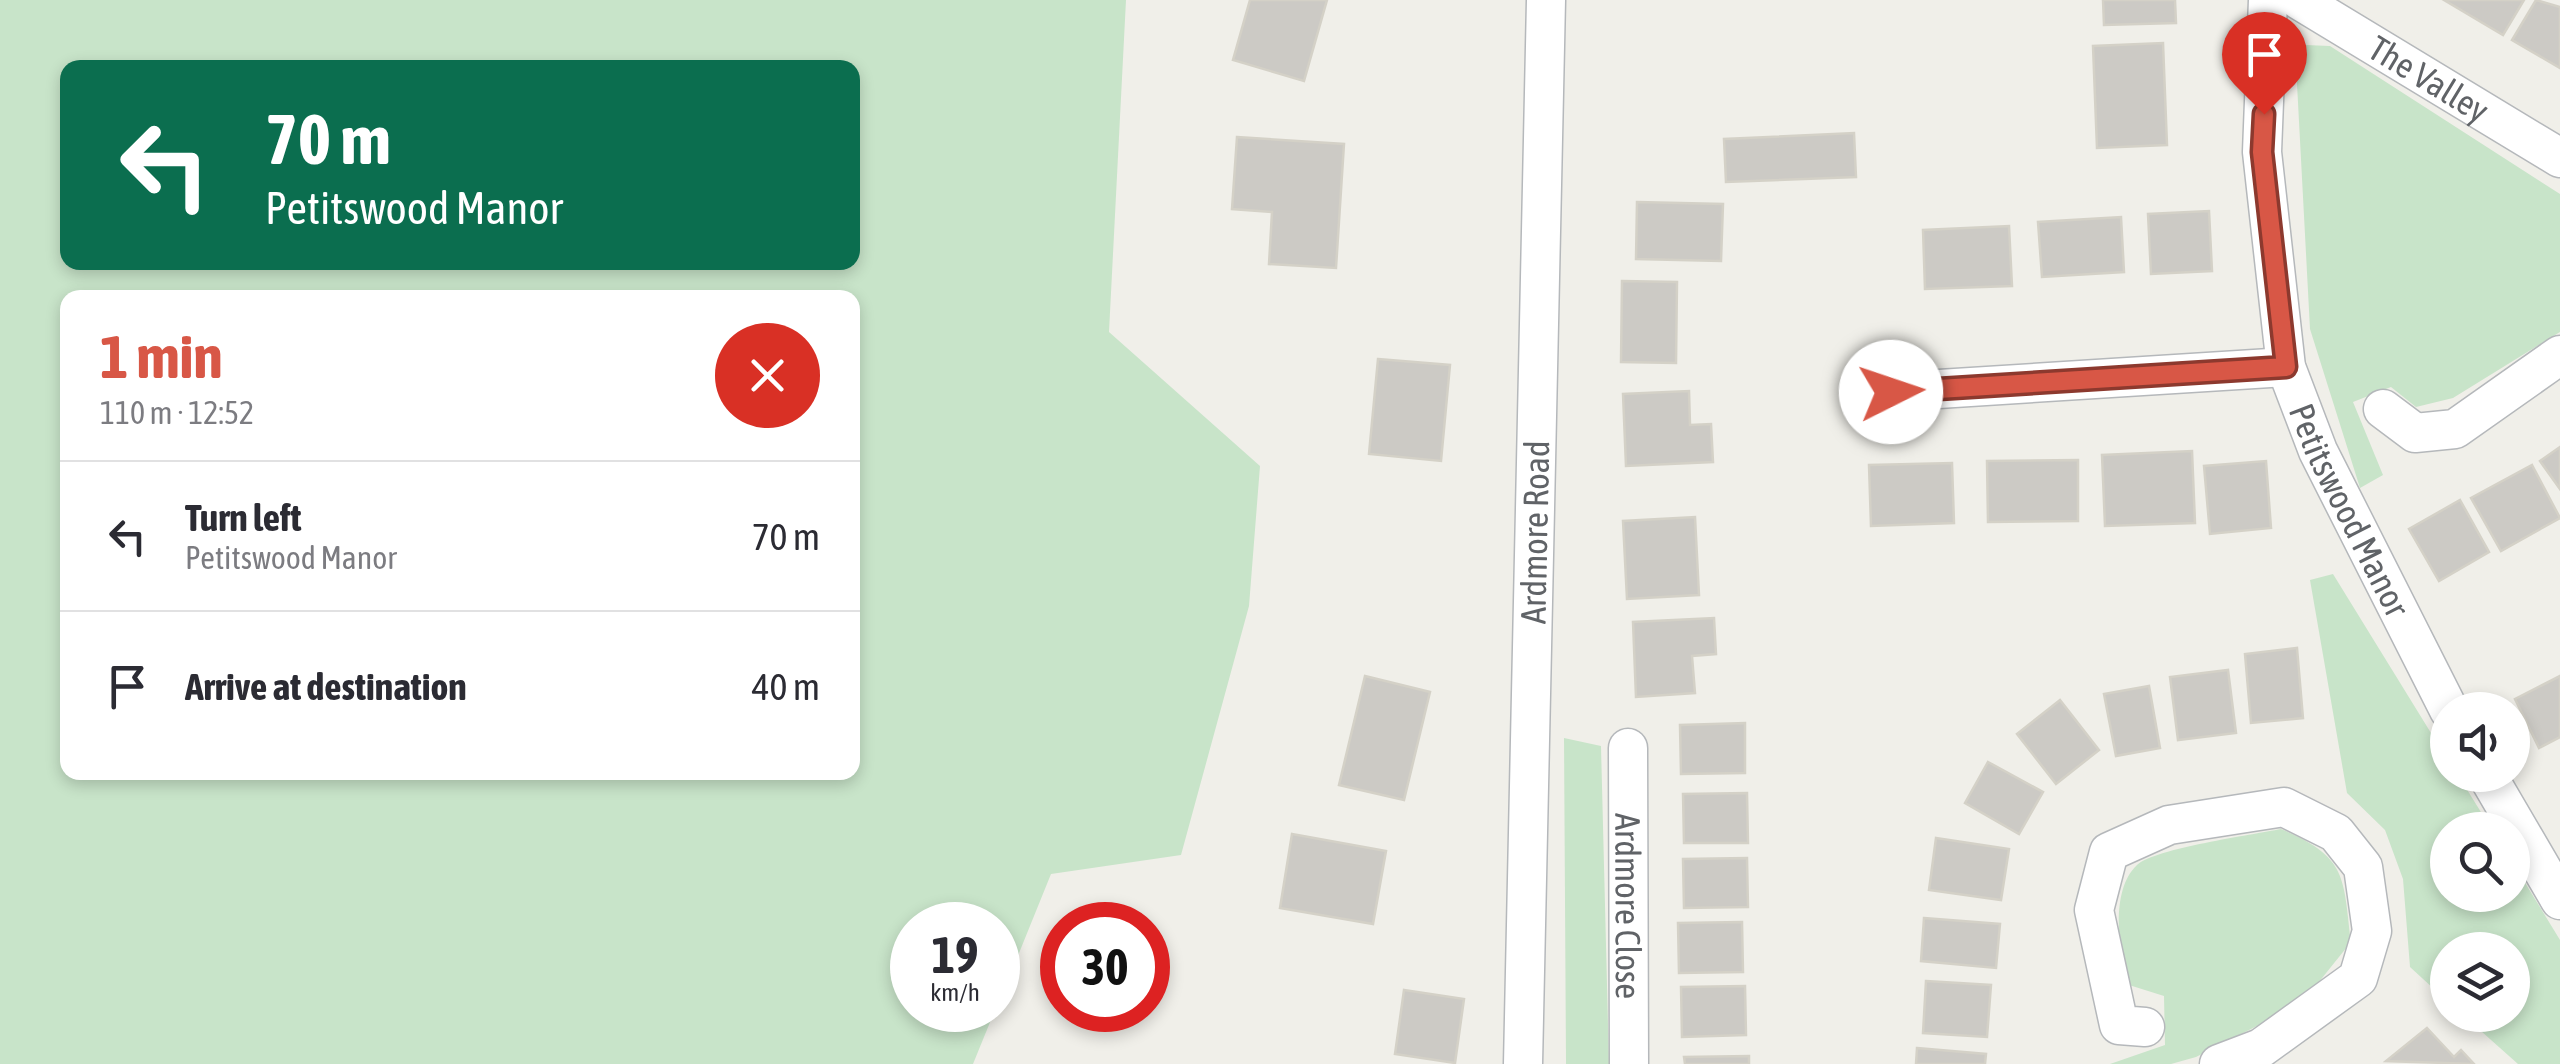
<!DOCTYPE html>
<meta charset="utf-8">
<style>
body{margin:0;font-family:"Asap Condensed",sans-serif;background:#f2f2f3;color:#2b2b33;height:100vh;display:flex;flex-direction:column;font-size:38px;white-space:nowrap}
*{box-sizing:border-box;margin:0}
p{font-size:32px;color:#7c7c81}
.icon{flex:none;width:55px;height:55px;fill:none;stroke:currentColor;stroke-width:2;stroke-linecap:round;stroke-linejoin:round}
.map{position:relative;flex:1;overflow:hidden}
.panel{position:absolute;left:60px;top:290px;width:800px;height:490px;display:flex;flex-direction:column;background:#fff;border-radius:20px;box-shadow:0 5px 15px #0003}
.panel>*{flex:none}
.top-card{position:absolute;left:60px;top:60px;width:800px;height:210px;border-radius:20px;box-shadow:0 5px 15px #0003;background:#0b6e4f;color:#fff;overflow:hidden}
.fabs{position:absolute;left:2430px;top:692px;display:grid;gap:20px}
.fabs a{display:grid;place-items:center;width:100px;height:100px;border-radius:50%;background:#fff;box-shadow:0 5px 15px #0003;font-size:50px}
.speed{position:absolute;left:890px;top:902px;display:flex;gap:20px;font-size:50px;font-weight:700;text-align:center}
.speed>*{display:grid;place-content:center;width:130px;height:130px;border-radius:50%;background:#fff;box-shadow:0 5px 15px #0003;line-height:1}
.speed small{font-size:25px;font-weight:400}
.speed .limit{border:15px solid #d22;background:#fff;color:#111}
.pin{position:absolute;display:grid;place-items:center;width:85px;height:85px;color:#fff;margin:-102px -42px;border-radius:50% 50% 50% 0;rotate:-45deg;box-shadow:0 0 10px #0007}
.pin .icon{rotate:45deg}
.me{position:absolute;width:110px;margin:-55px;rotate:86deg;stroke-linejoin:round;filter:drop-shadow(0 0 8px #0008)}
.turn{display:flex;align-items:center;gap:35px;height:210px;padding:0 40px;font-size:45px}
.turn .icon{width:130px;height:130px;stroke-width:2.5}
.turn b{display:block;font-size:70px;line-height:85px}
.round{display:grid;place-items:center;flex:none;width:105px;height:105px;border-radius:52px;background:#f2f2f3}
.summary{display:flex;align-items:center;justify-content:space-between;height:170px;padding:0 40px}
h1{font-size:60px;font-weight:700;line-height:75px;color:#d85746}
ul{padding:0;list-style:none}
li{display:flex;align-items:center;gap:30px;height:150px;padding:0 40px;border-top:2px solid #e1e1e2}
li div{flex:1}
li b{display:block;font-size:38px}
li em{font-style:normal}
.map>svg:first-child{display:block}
.green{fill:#c8e4c9;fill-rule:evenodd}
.building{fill:#cccac5;stroke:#d4d1c7;stroke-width:2.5}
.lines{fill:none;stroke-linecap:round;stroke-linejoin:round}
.minor-casing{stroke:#b5b8bb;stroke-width:41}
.minor{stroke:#fff;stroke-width:38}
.route-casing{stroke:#8c392e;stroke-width:25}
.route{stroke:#d85746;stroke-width:18}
.labels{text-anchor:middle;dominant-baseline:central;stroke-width:8;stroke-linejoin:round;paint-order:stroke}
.street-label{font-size:35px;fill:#606367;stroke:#fff}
</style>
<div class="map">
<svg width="2560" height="1064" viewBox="0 0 2560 1064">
<rect width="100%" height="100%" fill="#f0efe9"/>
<g class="green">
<path d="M0 0H1126L1109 332 1260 466 1249 606 1181 855 1051 874 998 1005V925H912V1010H995L973 1064H0ZM68 68H852V262H68ZM68 298H852V772H68Z"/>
<polygon points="2306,45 2330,46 2560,194 2560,332 2453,398 2416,407 2391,387 2353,402 2383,475 2360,488 2310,329 2296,65"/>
<polygon points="2333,574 2447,759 2448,775 2458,775 2492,830 2448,830 2448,895 2512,895 2513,863 2560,940 2560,1064 2518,1064 2463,1015 2512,1015 2512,950 2448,950 2447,1001 2410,967 2403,879 2385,830 2347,793 2310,580"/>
<polygon points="1564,738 1601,746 1609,1064 1566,1064"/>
<path d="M2281 829C2347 857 2343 875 2351 942L2302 1003 2196 1057 2171 1064H2110L2165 1045 2164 996 2129 985C2119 955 2109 891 2137 865 2156 848 2252 835 2281 829Z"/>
</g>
<g class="building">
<polygon points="1250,0 1327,0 1304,81 1233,60"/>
<polygon points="2103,0 2175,0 2176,23 2104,25"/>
<polygon points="2444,0 2524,0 2503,35"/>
<polygon points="2536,0 2560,7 2560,68 2512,40"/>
<polygon points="2163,43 2167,145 2097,148 2093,46"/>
<polygon points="1854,133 1856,177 1726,182 1724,139"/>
<polygon points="1237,137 1344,144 1336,268 1269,264 1272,212 1232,209"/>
<polygon points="1637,202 1723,204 1721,261 1636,259"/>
<polygon points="2209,211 2212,271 2151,274 2148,214"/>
<polygon points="2121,217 2124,272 2042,277 2038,222"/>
<polygon points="2009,226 2012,286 1925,289 1923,230"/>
<polygon points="1622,281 1677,282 1676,363 1621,362"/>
<polygon points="1378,359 1450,365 1441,461 1369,454"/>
<polygon points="1689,391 1690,425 1711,424 1713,462 1626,466 1623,394"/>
<polygon points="2560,447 2560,489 2540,461"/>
<polygon points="2192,451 2195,523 2105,526 2102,455"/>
<polygon points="2078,460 2078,521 1988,522 1987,461"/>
<polygon points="2266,461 2271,528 2210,534 2204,466"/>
<polygon points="1952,463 1954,523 1871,526 1869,465"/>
<polygon points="2532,465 2560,518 2501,551 2471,498"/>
<polygon points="2460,500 2489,552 2439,581 2409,529"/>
<polygon points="1695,517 1699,595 1627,599 1623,521"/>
<polygon points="1714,618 1716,654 1692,656 1695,693 1636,697 1633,622"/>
<polygon points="2297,648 2303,718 2251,723 2245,654"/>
<polygon points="2228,670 2236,733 2178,740 2170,677"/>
<polygon points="1365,676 1430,692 1404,800 1339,785"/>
<polygon points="2560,676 2560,737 2539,748 2515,699"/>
<polygon points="2149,686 2160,748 2116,756 2104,694"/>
<polygon points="2060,700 2099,750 2056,784 2017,734"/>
<polygon points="1745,723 1745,773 1681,774 1680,725"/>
<polygon points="1988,762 2043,792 2019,834 1965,803"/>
<polygon points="1747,793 1748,843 1684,843 1683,794"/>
<polygon points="1292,834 1386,851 1373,924 1280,908"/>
<polygon points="1936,838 2009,849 2001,900 1929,890"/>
<polygon points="1747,858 1748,907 1684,908 1683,859"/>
<polygon points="1924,918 2000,924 1996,968 1921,961"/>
<polygon points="1742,922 1743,972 1679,973 1678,923"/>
<polygon points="1926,981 1991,985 1987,1037 1923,1033"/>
<polygon points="1745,986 1746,1035 1682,1037 1681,987"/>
<polygon points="1404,990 1464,999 1455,1063 1395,1054"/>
<polygon points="2427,1028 2454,1057 2461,1050 2474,1064 2386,1061"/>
<polygon points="1917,1048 1986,1054 1985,1064 1916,1064"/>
<polygon points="1749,1056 1749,1064 1685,1064 1684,1057"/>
</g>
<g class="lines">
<defs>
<g id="minor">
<path id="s1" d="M2268 0 2262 152 2286 367 2318 451 2449 710"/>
<path id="s2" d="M2299 0 2560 158"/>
<polyline points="1891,392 2286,367"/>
<polyline points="2383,409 2415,433 2455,429 2560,355"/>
<path id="s3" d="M1628 748 1629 1064"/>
<polyline points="2487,775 2560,900"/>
<polyline points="2145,1027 2119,1025 2094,910 2109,852 2169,825 2284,807 2336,833 2363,867 2372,931 2358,978 2261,1048 2219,1064"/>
<path id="s4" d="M1523 1064 1546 0"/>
</g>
</defs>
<use href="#minor" class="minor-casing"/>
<use href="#minor" class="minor"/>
</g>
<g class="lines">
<defs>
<polyline id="route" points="1891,392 2286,367 2262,152 2264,114"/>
</defs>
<use href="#route" class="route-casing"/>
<use href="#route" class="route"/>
</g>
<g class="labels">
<g class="street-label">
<text stroke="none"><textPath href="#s2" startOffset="152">The Valley</textPath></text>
<text stroke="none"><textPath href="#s1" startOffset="525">Petitswood Manor</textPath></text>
<text stroke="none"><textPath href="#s4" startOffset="532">Ardmore Road</textPath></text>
<text stroke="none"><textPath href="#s3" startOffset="158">Ardmore Close</textPath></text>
</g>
</g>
</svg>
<div class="fabs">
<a><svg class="icon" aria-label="sound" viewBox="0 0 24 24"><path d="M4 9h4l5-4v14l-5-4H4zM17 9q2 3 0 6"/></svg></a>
<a><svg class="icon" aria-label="search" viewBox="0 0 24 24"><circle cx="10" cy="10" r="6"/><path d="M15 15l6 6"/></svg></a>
<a><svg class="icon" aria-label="layers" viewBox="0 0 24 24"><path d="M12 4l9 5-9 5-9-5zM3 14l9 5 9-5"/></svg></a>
</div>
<div class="speed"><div>19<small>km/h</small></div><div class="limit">30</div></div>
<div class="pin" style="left:2264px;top:114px;background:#d93025"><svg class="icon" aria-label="arrive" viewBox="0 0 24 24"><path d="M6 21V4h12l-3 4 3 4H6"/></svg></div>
<svg class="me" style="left:1891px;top:392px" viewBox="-20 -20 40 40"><circle r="19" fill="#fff"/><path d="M0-13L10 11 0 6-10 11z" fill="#d85746"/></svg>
<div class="top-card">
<div class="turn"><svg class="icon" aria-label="left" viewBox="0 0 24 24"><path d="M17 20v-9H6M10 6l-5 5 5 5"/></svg><div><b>70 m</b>Petitswood Manor</div></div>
</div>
<section class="panel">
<div class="summary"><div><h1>1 min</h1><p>110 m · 12:52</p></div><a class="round" style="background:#d93025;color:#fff"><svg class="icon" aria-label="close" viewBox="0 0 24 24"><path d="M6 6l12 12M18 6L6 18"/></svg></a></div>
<ul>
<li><svg class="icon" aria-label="left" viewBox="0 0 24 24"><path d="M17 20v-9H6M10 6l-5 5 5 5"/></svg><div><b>Turn left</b><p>Petitswood Manor</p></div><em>70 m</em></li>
<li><svg class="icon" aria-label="arrive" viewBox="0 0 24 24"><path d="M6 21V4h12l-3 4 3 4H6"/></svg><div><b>Arrive at destination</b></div><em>40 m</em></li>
</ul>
</section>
</div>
